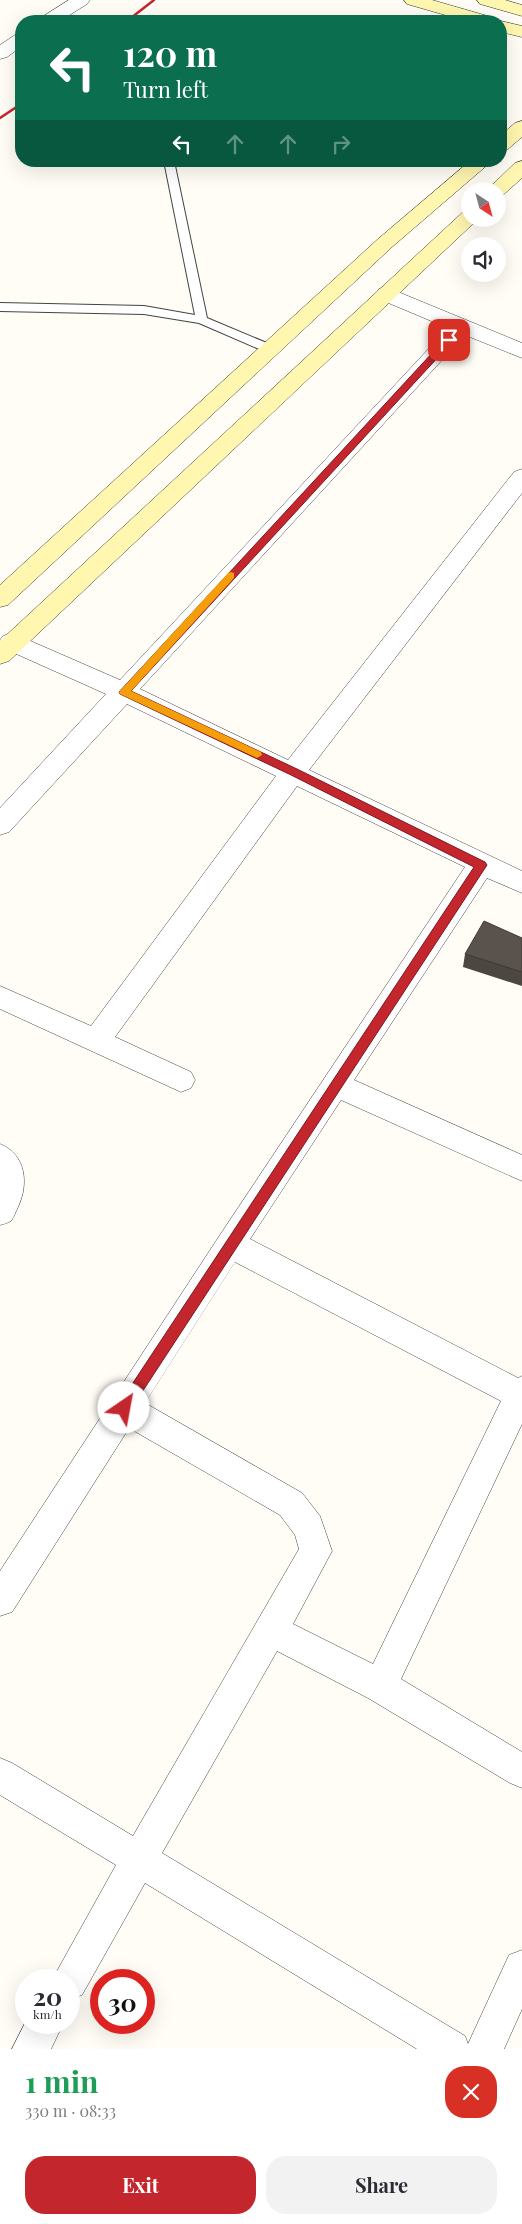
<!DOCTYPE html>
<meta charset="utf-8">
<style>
body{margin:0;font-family:"Playfair Display",serif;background:#f2f2f3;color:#2b2b33;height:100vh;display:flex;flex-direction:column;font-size:19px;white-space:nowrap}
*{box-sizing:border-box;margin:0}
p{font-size:16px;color:#7c7c81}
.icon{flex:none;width:28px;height:28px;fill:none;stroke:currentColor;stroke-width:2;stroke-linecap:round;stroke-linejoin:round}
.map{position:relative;height:2049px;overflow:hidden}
.sheet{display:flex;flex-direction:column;background:#fff;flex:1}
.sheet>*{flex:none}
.top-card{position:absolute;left:15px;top:15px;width:492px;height:152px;border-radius:20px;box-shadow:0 5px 20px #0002;background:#0b6e4f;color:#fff;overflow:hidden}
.needle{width:32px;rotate:144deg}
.controls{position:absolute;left:461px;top:182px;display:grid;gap:10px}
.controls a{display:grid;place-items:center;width:45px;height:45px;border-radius:50%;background:#fff;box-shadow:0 5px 20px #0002;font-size:25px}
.speed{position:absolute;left:15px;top:1969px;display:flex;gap:10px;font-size:25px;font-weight:700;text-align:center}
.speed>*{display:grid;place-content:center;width:65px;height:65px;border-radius:50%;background:#fff;box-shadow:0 5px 20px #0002;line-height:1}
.speed small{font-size:12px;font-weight:400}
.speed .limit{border:8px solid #d22;background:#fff;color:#111}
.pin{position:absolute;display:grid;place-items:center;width:42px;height:42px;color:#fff;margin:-21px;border-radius:10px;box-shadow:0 2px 8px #0006}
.me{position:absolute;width:55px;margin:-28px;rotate:33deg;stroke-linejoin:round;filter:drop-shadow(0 0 4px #0008)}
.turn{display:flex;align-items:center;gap:18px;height:105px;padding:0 25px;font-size:22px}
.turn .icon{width:65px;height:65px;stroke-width:2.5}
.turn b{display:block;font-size:35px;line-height:42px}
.lanes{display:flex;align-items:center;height:48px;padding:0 25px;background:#0003;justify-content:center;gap:25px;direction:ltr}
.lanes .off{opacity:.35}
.round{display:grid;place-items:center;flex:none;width:52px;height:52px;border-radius:20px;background:#f2f2f3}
.summary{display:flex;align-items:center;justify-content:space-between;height:85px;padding:0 25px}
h1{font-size:30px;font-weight:700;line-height:38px;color:#1e9e55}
.action{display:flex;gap:10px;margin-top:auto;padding:10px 25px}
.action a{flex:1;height:58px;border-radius:20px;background:#c4262e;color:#fff;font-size:20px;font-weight:700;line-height:58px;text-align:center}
.action a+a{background:#f2f2f3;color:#2b2b33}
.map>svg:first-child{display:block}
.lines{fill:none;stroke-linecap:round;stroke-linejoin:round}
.service-casing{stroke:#444;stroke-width:2}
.minor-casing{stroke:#444;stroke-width:1}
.secondary-casing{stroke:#333;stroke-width:1}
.service{fill:#fff;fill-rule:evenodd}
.minor{fill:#fff;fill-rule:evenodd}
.secondary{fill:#fff6b0;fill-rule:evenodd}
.rail{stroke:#c4262e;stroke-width:2.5}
.wall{fill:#4d4742}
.building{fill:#5a524d;stroke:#3f3936}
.route{fill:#c4262e;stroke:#7f191e}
.slow{fill:#f59e0b}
</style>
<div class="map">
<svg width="522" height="2049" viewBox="0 0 522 2049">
<rect width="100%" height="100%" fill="#fffdf5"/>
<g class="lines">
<defs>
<polygon id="service" points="164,161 174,161 207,318 274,346 276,349 274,352 266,352 199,323 144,314 0,311 0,303 144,306 195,315"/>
<g id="minor">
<polygon points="69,0 90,0 87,4 60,21 39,21 42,17"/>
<polygon points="21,34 21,47 7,57 0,59 0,45 15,35"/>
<path d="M386 287 522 343V358L465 335 140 689 288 760 514 472 522 469V493L309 770 522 871V893L487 878 354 1080 522 1155V1181L341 1100 250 1239 518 1378 522 1376V1424L401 1679 522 1752V1788L510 1783 368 1698 277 1651 162 1853 465 2036 468 2044 509 1955 522 1950V2009L504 2049H417L145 1883 82 1995 69 2000V1980H52L116 1865 0 1795V1758L12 1763 133 1836 299 1549 295 1535 280 1515 129 1428 12 1612 0 1616V1571L220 1235 465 867 297 786 115 1037 191 1072 195 1080 191 1088 181 1092 0 1009V986L91 1026 276 776 127 704 9 832 0 835V808L106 694 3 648 0 640 3 636 11 633 19 636 120 680 448 328 379 299 376 294 379 289ZM235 1262 501 1401 373 1664 293 1624 332 1551 320 1516 302 1493 145 1403Z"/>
<path d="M0 1144C26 1154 29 1184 18 1207 16 1211 14 1217 11 1221 8 1223 3 1224 0 1225Z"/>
<polygon points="26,2021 26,2022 64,2022 51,2049 12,2049"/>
</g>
<g id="secondary">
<polygon points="404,0 432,0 491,17 494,21 466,21 407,4"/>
<polygon points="477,0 505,0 522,5 522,16 480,4"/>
<polygon points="498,21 501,21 522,26 522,37 501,32 501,21"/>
<polygon points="522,121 522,137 508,149 501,151 501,135 515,123"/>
<polygon points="470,161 492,161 392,247 8,605 0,607 0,585 378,239"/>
<polygon points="522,161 522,178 503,195 498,197 498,191 486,191 515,163"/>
<polygon points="470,210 470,219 478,219 477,220 9,661 0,664 0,641 463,212"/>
</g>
</defs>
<use href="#service" class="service-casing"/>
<use href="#minor" class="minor-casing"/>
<use href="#secondary" class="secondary-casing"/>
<use href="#service" class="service"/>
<use href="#minor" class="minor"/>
<use href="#secondary" class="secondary"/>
<g class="rail">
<polyline points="127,21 154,0"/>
<polyline points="0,118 21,104"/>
</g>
</g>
<polygon class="wall" points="522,938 522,986 463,967 465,954"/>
<polygon class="building" points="484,921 522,938 522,972 465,954"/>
<polygon class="route" points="449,337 452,338 452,342 131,691 297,769 485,862 487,865 129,1412 124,1414 119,1412 118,1408 119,1404 474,867 289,774 120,694 119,692 446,338"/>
<polygon class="slow" points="231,572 234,573 234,578 131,691 261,752 262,755 257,758 120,694 119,692 228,573"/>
</svg>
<div class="controls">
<a><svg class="needle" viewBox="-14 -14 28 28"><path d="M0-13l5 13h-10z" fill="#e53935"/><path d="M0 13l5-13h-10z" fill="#7c7c81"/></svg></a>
<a><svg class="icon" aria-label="sound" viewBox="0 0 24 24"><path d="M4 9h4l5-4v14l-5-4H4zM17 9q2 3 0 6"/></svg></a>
</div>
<div class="speed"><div>20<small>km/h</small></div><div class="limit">30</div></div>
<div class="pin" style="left:449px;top:340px;background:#d93025"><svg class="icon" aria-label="arrive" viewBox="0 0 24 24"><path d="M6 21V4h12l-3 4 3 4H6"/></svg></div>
<svg class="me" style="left:124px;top:1408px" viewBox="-20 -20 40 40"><circle r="19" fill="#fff"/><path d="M0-13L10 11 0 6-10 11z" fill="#c4262e"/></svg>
<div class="top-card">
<div class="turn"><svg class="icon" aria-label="left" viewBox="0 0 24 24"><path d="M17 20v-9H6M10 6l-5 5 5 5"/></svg><div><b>120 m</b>Turn left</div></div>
<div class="lanes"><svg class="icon" aria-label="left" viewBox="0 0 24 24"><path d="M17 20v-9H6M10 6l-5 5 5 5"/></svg><svg class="icon off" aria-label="ahead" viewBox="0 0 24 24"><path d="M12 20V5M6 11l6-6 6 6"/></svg><svg class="icon off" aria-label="ahead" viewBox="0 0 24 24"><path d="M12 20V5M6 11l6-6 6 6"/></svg><svg class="icon off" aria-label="right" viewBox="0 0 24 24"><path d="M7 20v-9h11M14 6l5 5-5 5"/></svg></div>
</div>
</div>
<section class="sheet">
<div class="summary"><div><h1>1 min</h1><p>330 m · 08:33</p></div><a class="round" style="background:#d93025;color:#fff"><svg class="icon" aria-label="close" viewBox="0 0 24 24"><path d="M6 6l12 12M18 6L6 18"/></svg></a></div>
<div class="action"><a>Exit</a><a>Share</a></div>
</section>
